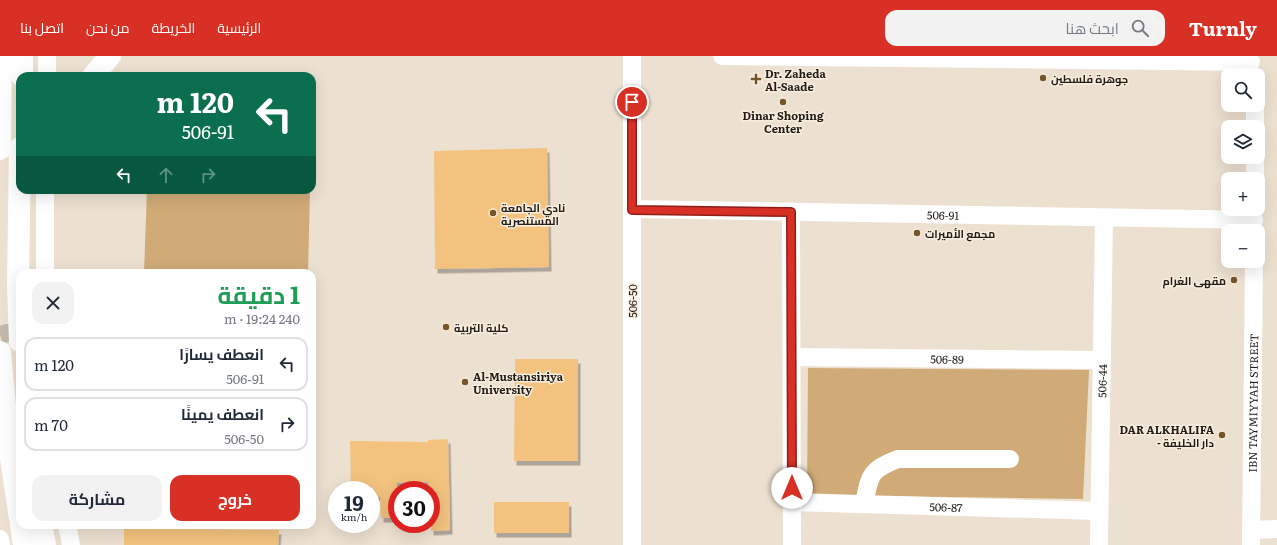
<!DOCTYPE html>
<html lang="ar">
<meta charset="utf-8">
<style>
body{margin:0;font-family:Literata,Cairo,serif;background:#f2f2f3;color:#1f2937;direction:rtl;height:100vh;display:flex;flex-direction:column;font-size:15px;white-space:nowrap}
*{box-sizing:border-box;margin:0}
p{font-size:13px;color:#747a83}
.icon{flex:none;width:22px;height:22px;fill:none;stroke:currentColor;stroke-width:2;stroke-linecap:round;stroke-linejoin:round}
.map{position:relative;flex:1;overflow:hidden;direction:ltr}
.side{position:absolute;left:16px;top:213px;width:300px;height:260px;display:flex;flex-direction:column;background:#fff;border-radius:12px;box-shadow:0 4px 16px #0002;direction:rtl}
.side>*{flex:none}
.hud{position:absolute;left:16px;top:16px;width:300px;height:122px;border-radius:12px;box-shadow:0 4px 16px #0002;direction:rtl;background:#0b6e4f;color:#fff;overflow:hidden}
.buttons{position:absolute;left:1221px;top:12px;display:grid;gap:8px}
.buttons a{display:grid;place-items:center;width:44px;height:44px;border-radius:8px;background:#fff;box-shadow:0 4px 16px #0002;font-size:20px}
.speed{position:absolute;left:328px;top:425px;display:flex;gap:8px;font-size:20px;font-weight:700;text-align:center}
.speed>*{display:grid;place-content:center;width:52px;height:52px;border-radius:50%;background:#fff;box-shadow:0 4px 16px #0002;line-height:1}
.speed small{font-size:10px;font-weight:400}
.speed .limit{border:6px solid #d22;background:#fff;color:#111}
.pin{position:absolute;display:grid;place-items:center;width:34px;height:34px;color:#fff;margin:-17px;border:2px solid #fff;border-radius:50%;box-shadow:0 1px 4px #0007}
.me{position:absolute;width:44px;margin:-22px;rotate:0deg;stroke-linejoin:round;filter:drop-shadow(0 0 3px #0008)}
.turn{display:flex;align-items:center;gap:14px;height:84px;padding:0 16px;font-size:18px}
.turn .icon{width:52px;height:52px;stroke-width:2.5}
.turn b{display:block;font-size:28px;line-height:34px}
.lanes{display:flex;align-items:center;height:38px;padding:0 16px;background:#0003;justify-content:center;gap:20px;direction:ltr}
.lanes .off{opacity:.35}
.round{display:grid;place-items:center;flex:none;width:42px;height:42px;border-radius:12px;background:#f2f2f3}
.head{display:flex;align-items:center;justify-content:space-between;height:68px;padding:0 16px}
h1{font-size:24px;font-weight:700;line-height:30px;color:#1e9e55}
.cta{display:flex;gap:8px;margin-top:auto;padding:8px 16px}
.cta a{flex:1;height:46px;border-radius:12px;background:#d93025;color:#fff;font-size:16px;font-weight:700;line-height:46px;text-align:center}
.cta a+a{background:#f2f2f3;color:#1f2937}
ul{padding:0;list-style:none}
li{display:flex;align-items:center;gap:12px;height:54px;margin:0 8px 6px;padding:0 8px;border:2px solid #e0e1e3;border-radius:12px}
li div{flex:1}
li b{display:block;font-size:15px}
li em{font-style:normal}
header{display:flex;align-items:center;gap:24px;box-sizing:border-box;height:56px;padding:0 20px;background:#d93025;color:#fff}
header strong{font-size:19px}
nav{display:flex;gap:22px;margin-inline-start:auto;font-size:14px}
.search{width:280px;height:36px;background:#f2f2f3;display:flex;align-items:center;gap:10px;box-sizing:border-box;padding:0 14px;border-radius:12px;color:#747a83;font-size:15px}
.map>svg:first-child{display:block}
.green{fill:#d0ab77}
.building{fill:#f2c27e;filter:url(#shadow)}
.lines{fill:none;stroke-linecap:round;stroke-linejoin:round}
.minor-tunnel{stroke:#c3b9ab;stroke-width:18;stroke-dasharray:18 9;stroke-linecap:butt}
.minor{stroke:#fff;stroke-width:18}
.major{stroke:#fff;stroke-width:22}
.route-casing{stroke:#8d1f18;stroke-width:10}
.route{stroke:#d93025;stroke-width:7}
.poi-dot{fill:#74562a;stroke:#f9eddd;stroke-width:1.5}
.labels{text-anchor:middle;dominant-baseline:central;stroke-width:3;stroke-linejoin:round;paint-order:stroke}
.poi-label{font-size:11px;font-weight:bold;fill:#211d17;stroke:#f9eddd;text-anchor:start}
.street-label{font-size:11px;fill:#211d17;stroke:#f9eddd}
</style>
<header>
<strong>Turnly</strong>
<div class="search"><svg class="icon" aria-label="search" viewBox="0 0 24 24"><circle cx="10" cy="10" r="6"/><path d="M15 15l6 6"/></svg>ابحث هنا</div>
<nav><a>الرئيسية</a><a>الخريطة</a><a>من نحن</a><a>اتصل بنا</a></nav>
</header>
<div class="map">
<svg width="1277" height="489" viewBox="0 0 1277 489">
<defs>
<filter id="shadow"><feDropShadow dx="2.5" dy="4.5" stdDeviation="0" flood-color="#0004"/></filter>
</defs>
<rect width="100%" height="100%" fill="#ece0d0"/>
<g class="green">
<polygon points="147,134 310,134 308,217 144,217"/>
<polygon points="808,312 1089,314 1083,443 807,439"/>
</g>
<g class="building">
<polygon points="547,92 549,211 435,213 434,95"/>
<polygon points="515,303 578,303 578,405 514,405"/>
<polygon points="448,383 450,474 431,475 431,434 429,434 428,426 397,427 397,462 381,462 380,441 371,441 371,434 351,434 350,385 428,386 428,384"/>
<rect x="494" y="446" width="75" height="31"/>
<polygon points="124,469 199,469 199,473 279,474 278,489 124,489"/>
</g>
<g class="lines">
<polyline class="minor-tunnel" points="0,279 7,277 20,277"/>
<g class="minor">
<polyline points="722,0 1251,6"/>
<polyline points="47,20 47,0"/>
<polyline points="1255,71 1255,49"/>
<polyline points="1255,123 1255,101"/>
<polyline points="45,134 45,217"/>
<path id="s1" d="M632 153 1254 164"/>
<polyline points="791,156 792,489"/>
<path id="s2" d="M792 301 1102 304"/>
<path id="s3" d="M792 446 1099 455"/>
<path d="M864 448C870 419 869 414 898 403H1010"/>
<polyline points="67,469 71,489"/>
<polyline points="1251,474 1277,473"/>
<polyline points="0,483 1,489"/>
<polyline points="632,489 632,0"/>
<path id="s4" d="M1099 489 1104 162"/>
<path id="s5" d="M1251 489 1254 205"/>
</g>
<g class="major">
<polyline points="22,20 22,0"/>
<polyline points="93,20 110,0"/>
<polyline points="20,92 18,229 20,285"/>
<polyline points="0,93 1,0"/>
<polyline points="0,296 8,382 20,463"/>
<polyline points="21,469 24,489"/>
<polyline points="41,469 45,489"/>
</g>
</g>
<g class="lines">
<defs>
<polyline id="route" points="632,46 632,154 791,156 792,432"/>
</defs>
<use href="#route" class="route-casing"/>
<use href="#route" class="route"/>
</g>
<g class="poi-dot">
<circle cx="1043" cy="22" r="4"/>
<path d="M754 17h4v4h4v4h-4v4h-4v-4h-4v-4h4z"/>
<circle cx="783" cy="46" r="4"/>
<circle cx="493" cy="157" r="4"/>
<circle cx="917" cy="177" r="4"/>
<circle cx="1234" cy="224" r="4"/>
<circle cx="446" cy="271" r="4"/>
<circle cx="465" cy="326" r="4"/>
<circle cx="1222" cy="379" r="4"/>
</g>
<g class="labels">
<g class="poi-label">
<text x="765" y="17">Dr. Zaheda<tspan x="765" dy="13">Al-Saade</tspan></text>
<text x="1051" y="22">جوهرة فلسطين</text>
<text x="783" y="59" text-anchor="middle">Dinar Shoping<tspan x="783" dy="13">Center</tspan></text>
<text x="501" y="151">نادي الجامعة<tspan x="501" dy="13">المستنصرية</tspan></text>
<text x="925" y="177">مجمع الأميرات</text>
<text x="1226" y="224" text-anchor="end">مقهى الغرام</text>
<text x="454" y="271">كلية التربية</text>
<text x="473" y="320">Al-Mustansiriya<tspan x="473" dy="13">University</tspan></text>
<text x="1214" y="373" text-anchor="end">DAR ALKHALIFA<tspan x="1214" dy="13">- دار الخليفة</tspan></text>
</g>
<g class="street-label">
<text stroke="none"><textPath href="#s1" startOffset="311">506-91</textPath></text>
<text transform="translate(632 245) rotate(-90)">506-50</text>
<text stroke="none"><textPath href="#s2" startOffset="155">506-89</textPath></text>
<text stroke="none"><textPath href="#s4" startOffset="164">506-44</textPath></text>
<text stroke="none"><textPath href="#s5" startOffset="142">IBN TAYMIYYAH STREET</textPath></text>
<text stroke="none"><textPath href="#s3" startOffset="154">506-87</textPath></text>
</g>
</g>
</svg>
<div class="buttons">
<a><svg class="icon" aria-label="search" viewBox="0 0 24 24"><circle cx="10" cy="10" r="6"/><path d="M15 15l6 6"/></svg></a>
<a><svg class="icon" aria-label="layers" viewBox="0 0 24 24"><path d="M12 4l9 5-9 5-9-5zM3 14l9 5 9-5"/></svg></a>
<a>+</a>
<a>−</a>
</div>
<div class="speed"><div>19<small>km/h</small></div><div class="limit">30</div></div>
<div class="pin" style="left:632px;top:46px;background:#d93025"><svg class="icon" aria-label="arrive" viewBox="0 0 24 24"><path d="M6 21V4h12l-3 4 3 4H6"/></svg></div>
<svg class="me" style="left:792px;top:432px" viewBox="-20 -20 40 40"><circle r="19" fill="#fff"/><path d="M0-13L10 11 0 6-10 11z" fill="#d93025"/></svg>
<div class="hud">
<div class="turn"><svg class="icon" aria-label="left" viewBox="0 0 24 24"><path d="M17 20v-9H6M10 6l-5 5 5 5"/></svg><div><b>120 m</b>506-91</div></div>
<div class="lanes"><svg class="icon" aria-label="left" viewBox="0 0 24 24"><path d="M17 20v-9H6M10 6l-5 5 5 5"/></svg><svg class="icon off" aria-label="ahead" viewBox="0 0 24 24"><path d="M12 20V5M6 11l6-6 6 6"/></svg><svg class="icon off" aria-label="right" viewBox="0 0 24 24"><path d="M7 20v-9h11M14 6l5 5-5 5"/></svg></div>
</div>
<section class="side">
<div class="head"><div><h1>1 دقيقة</h1><p>240 m · 19:24</p></div><a class="round"><svg class="icon" aria-label="close" viewBox="0 0 24 24"><path d="M6 6l12 12M18 6L6 18"/></svg></a></div>
<ul>
<li><svg class="icon" aria-label="left" viewBox="0 0 24 24"><path d="M17 20v-9H6M10 6l-5 5 5 5"/></svg><div><b>انعطف يسارًا</b><p>506-91</p></div><em>120 m</em></li>
<li><svg class="icon" aria-label="right" viewBox="0 0 24 24"><path d="M7 20v-9h11M14 6l5 5-5 5"/></svg><div><b>انعطف يمينًا</b><p>506-50</p></div><em>70 m</em></li>
</ul>
<div class="cta"><a>خروج</a><a>مشاركة</a></div>
</section>
</div>
